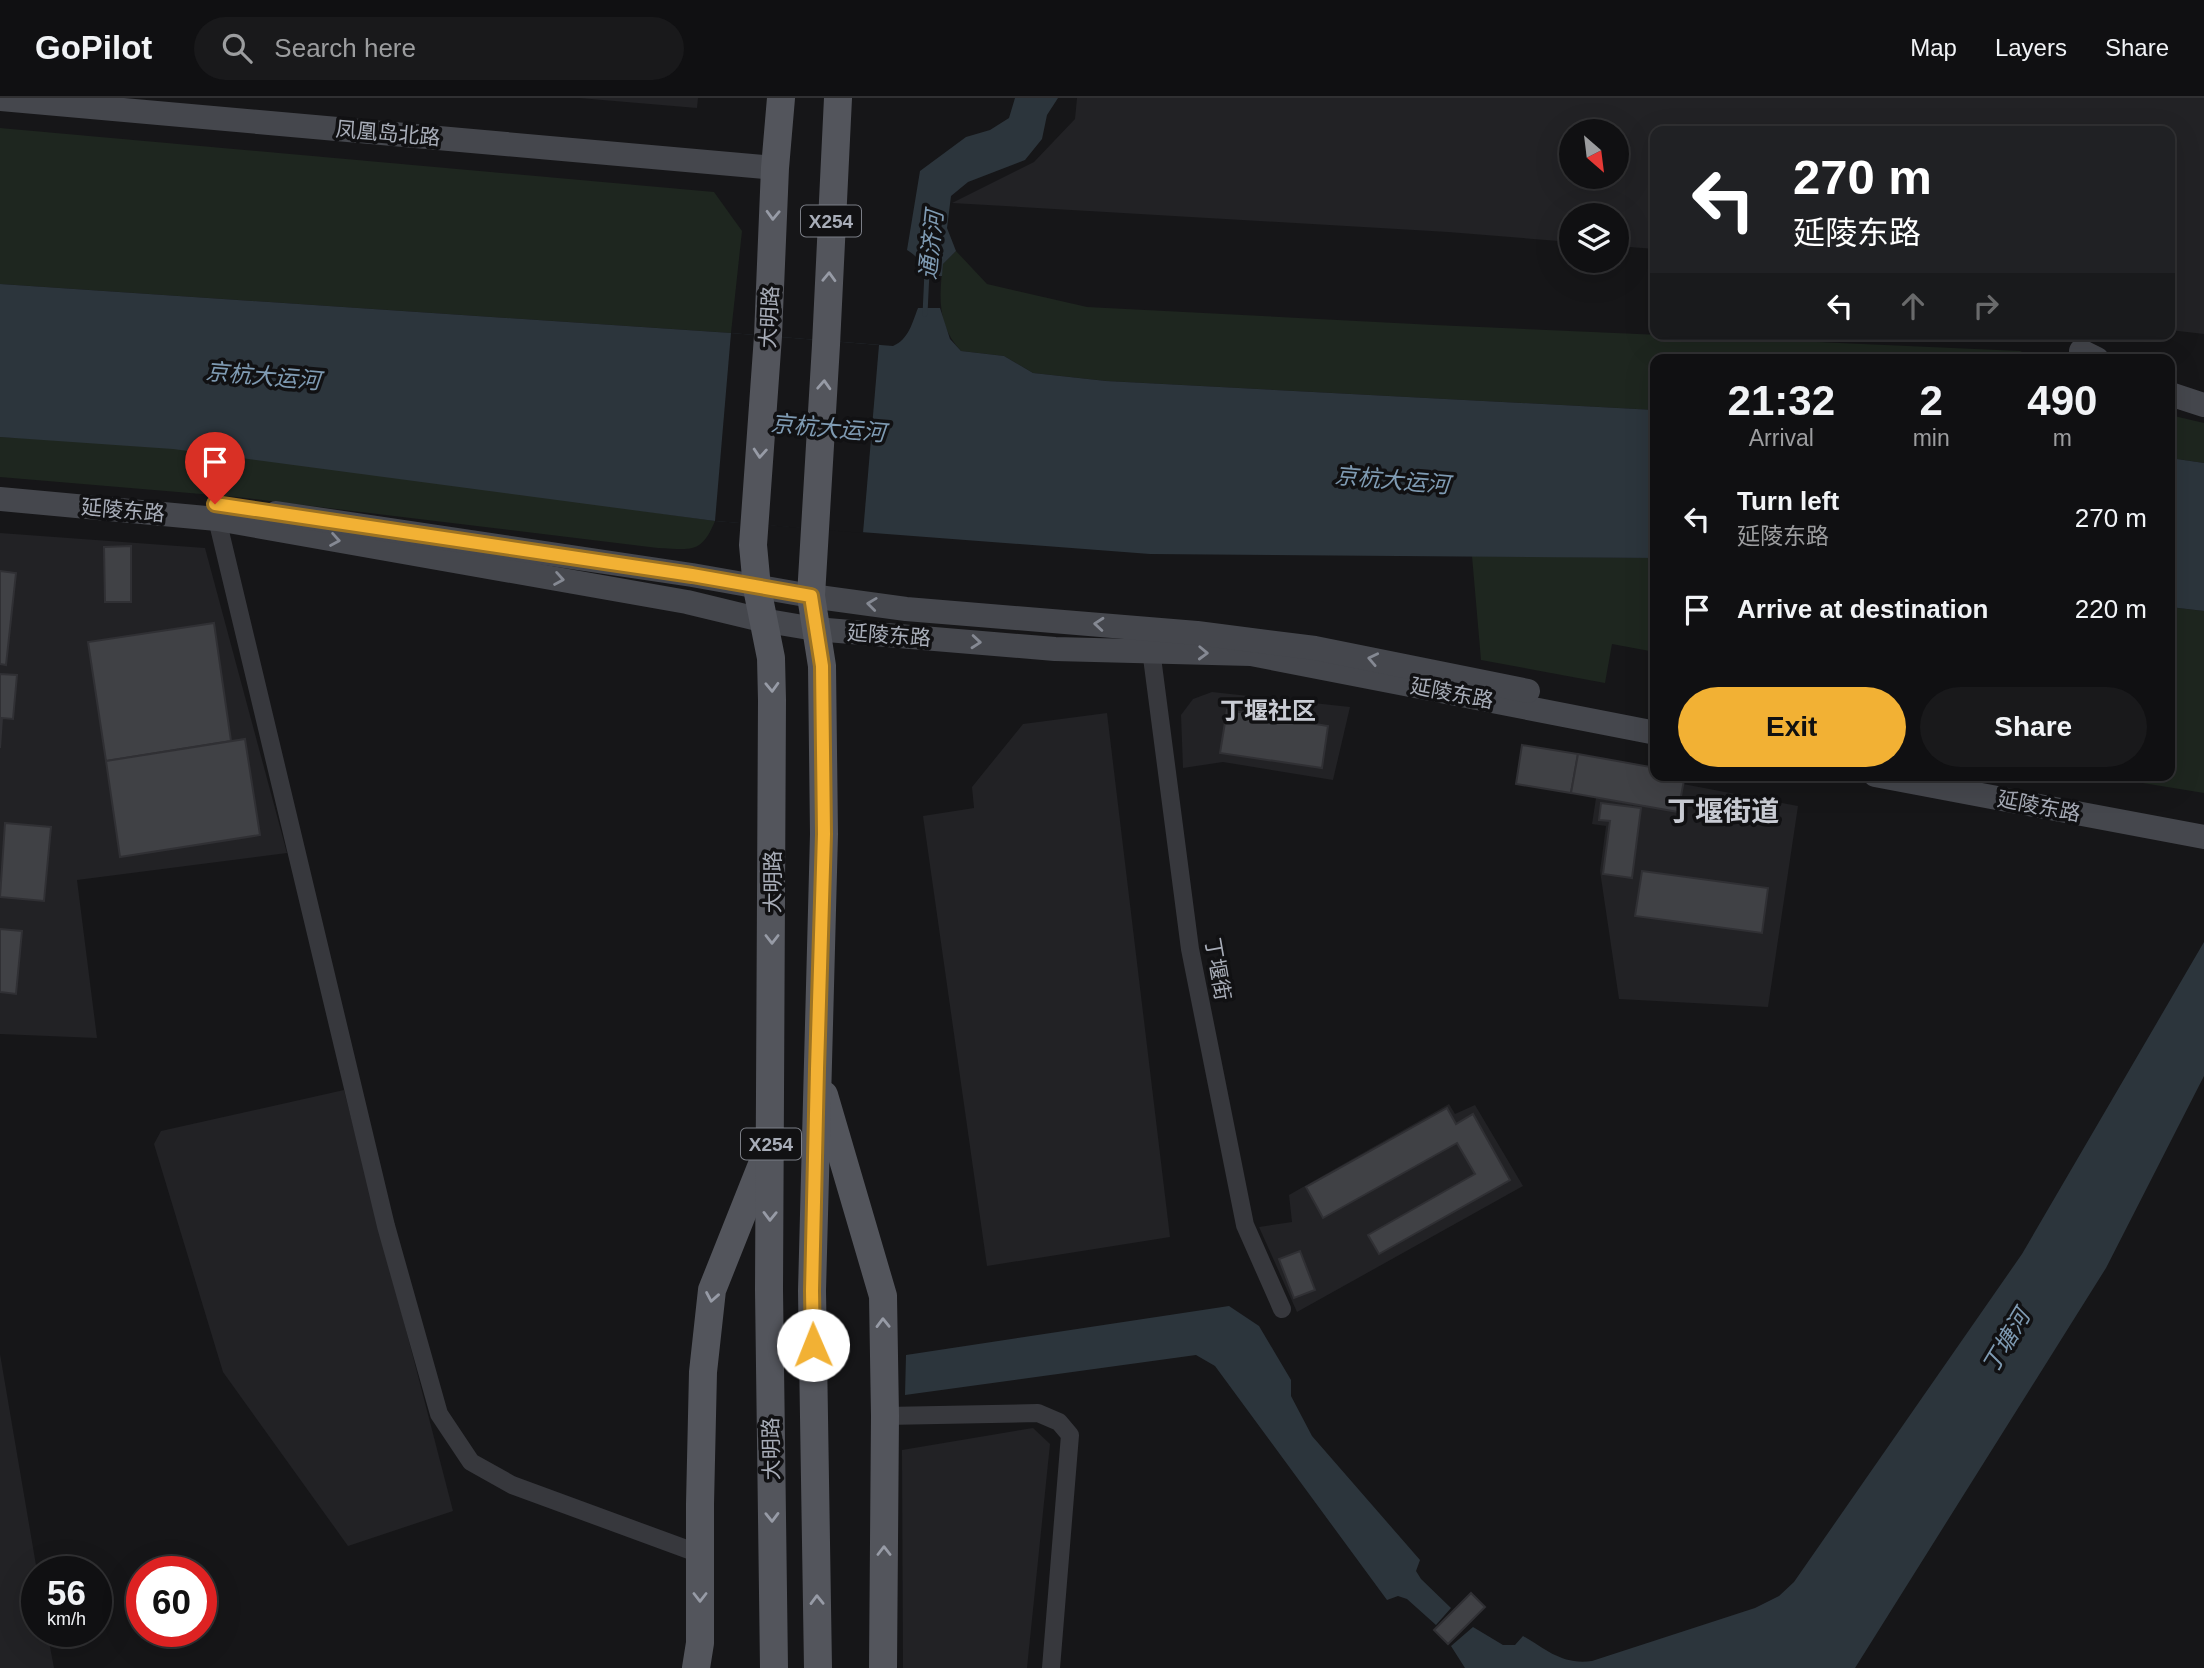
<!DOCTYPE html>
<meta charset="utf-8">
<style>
body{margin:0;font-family:Arial,"Noto Sans SC",sans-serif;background:#19191b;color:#f1f3f6;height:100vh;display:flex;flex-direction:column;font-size:26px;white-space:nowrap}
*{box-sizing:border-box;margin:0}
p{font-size:23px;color:#9c9d9f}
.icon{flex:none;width:38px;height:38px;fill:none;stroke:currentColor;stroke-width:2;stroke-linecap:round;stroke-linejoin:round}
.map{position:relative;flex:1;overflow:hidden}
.drawer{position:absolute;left:1650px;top:256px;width:525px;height:427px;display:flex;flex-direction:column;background:#101012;border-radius:14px;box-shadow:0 7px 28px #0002,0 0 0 2px #303032}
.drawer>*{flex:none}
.top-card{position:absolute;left:1650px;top:28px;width:525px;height:214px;border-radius:14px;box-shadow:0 7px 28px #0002,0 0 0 2px #303032;background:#202124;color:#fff;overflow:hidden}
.needle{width:46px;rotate:152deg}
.controls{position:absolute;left:1559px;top:21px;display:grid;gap:14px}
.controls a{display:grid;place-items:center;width:70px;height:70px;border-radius:50%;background:#101012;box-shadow:0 7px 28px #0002,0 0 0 2px #303032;font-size:35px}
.speed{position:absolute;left:21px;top:1458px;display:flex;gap:14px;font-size:35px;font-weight:700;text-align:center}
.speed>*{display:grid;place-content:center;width:91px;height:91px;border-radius:50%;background:#101012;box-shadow:0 7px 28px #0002,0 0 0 2px #303032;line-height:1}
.speed small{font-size:18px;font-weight:400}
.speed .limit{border:10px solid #d22;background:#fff;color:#111}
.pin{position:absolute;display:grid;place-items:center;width:60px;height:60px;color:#fff;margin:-72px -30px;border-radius:50% 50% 50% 0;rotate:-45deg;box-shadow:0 0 7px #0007}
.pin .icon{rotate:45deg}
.me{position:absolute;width:77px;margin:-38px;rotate:359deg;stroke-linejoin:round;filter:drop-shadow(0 0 5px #0008)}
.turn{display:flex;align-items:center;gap:24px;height:147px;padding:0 28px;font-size:32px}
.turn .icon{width:91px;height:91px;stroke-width:2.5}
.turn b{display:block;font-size:49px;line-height:60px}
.lanes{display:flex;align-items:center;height:66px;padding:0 28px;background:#0003;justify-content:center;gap:35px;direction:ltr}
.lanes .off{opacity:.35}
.eta{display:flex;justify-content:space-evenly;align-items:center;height:119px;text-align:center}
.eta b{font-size:42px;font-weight:700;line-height:49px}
.button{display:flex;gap:14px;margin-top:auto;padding:14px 28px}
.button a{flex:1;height:80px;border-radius:42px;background:#f2b134;color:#111;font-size:28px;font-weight:700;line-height:80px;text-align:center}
.button a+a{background:#19191b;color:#f1f3f6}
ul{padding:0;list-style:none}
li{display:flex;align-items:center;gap:21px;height:91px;padding:0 28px}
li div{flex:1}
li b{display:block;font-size:26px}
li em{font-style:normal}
header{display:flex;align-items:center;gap:42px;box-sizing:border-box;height:98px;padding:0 35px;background:#101012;border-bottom:2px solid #303032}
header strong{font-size:33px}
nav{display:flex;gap:38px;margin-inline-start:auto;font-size:24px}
.search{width:490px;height:63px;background:#19191b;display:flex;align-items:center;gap:18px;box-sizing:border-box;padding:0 24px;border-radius:38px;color:#9c9d9f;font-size:26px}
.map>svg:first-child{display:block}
.built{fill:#222225;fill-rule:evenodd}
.green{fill:#1e261f}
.water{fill:#2c353c}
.pier{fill:#161618}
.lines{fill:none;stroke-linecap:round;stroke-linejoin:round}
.stream{stroke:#2c353c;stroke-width:5}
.building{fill:#404145;stroke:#303034;stroke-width:2}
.street{stroke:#37383d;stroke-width:18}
.secondary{stroke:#45474d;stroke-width:24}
.primary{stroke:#53555c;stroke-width:28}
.oneway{stroke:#979ba6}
.oneway2{stroke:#858993}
.route-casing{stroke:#9d7322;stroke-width:18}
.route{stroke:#f2b134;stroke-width:12}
.labels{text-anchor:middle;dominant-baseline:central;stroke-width:7;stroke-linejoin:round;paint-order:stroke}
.shield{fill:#111113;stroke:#7b7e86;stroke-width:2}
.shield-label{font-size:19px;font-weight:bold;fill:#a8adb8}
.street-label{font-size:21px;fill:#a8adb8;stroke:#111113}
.water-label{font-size:23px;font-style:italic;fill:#7f9bb3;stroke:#111113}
.quarter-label{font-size:24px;font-weight:bold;fill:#c9ccd4;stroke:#111113}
.district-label{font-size:28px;font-weight:bold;fill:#c9ccd4;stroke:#111113}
</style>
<header>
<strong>GoPilot</strong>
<div class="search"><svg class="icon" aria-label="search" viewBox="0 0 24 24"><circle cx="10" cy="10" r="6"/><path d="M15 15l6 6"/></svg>Search here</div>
<nav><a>Map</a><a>Layers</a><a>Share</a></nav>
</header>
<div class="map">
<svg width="2204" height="1570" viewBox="0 0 2204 1570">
<rect width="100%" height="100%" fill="#161618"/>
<g class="built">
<polygon points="579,0 698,0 697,10"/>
<path d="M1077 0H2204V236L2170 232V33H1656L1655 151 1617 148V117H1572L1571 144 1448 134 952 105 1034 64 1075 21ZM1617 33V79H1572V33Z"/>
<polygon points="0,435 205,450 287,755 77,782 97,940 0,936"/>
<polygon points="1212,594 1350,609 1333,682 1223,664 1183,670 1181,617 1193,601"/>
<polygon points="1107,615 1170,1139 987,1168 923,718 974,710 972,689 1023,626"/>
<polygon points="1683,686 1798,708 1768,909 1619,901 1600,773 1606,728 1592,726 1596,700 1678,714"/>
<polygon points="344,992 453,1413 348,1448 223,1274 154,1046 161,1033"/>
<polygon points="1449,1006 1455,1016 1475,1007 1523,1088 1297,1214 1259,1129 1292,1124 1289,1097"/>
<polygon points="0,1256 37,1473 37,1533 47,1533 54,1570 0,1570"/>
<polygon points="1033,1330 1050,1346 1027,1570 903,1570 902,1352"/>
</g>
<g class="green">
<polygon points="0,30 714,94 742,133 731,235 0,186"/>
<path d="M956 153 987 186 1087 209 1434 227 2020 253 2037 261H1656L1655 312 1106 283 1033 275 1004 258 961 253C937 227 939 199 943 166Z"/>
<polygon points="2170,317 2204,325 2204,365 2170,360"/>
<path d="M0 339 178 347 715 423C701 457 691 451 658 450L237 399 0 379Z"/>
<polygon points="1472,458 1655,460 1655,554 1612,546 1605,585 1481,562"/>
<polygon points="2170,509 2204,513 2204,695 2106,679 2170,677"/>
</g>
<g class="water">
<path d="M1015 0H1058L1047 17 1042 41 1025 62 968 84 951 98 947 130 956 153 943 166 942 178H922C922 164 918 159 907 152L920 73 966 39 990 32 1009 20Z"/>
<path d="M0 186 731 235 893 248C909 241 912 225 918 210H940L950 241 961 253 1004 258 1033 275 1106 283 1655 312V460L1150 456 715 423 173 351 0 339Z"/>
<polygon points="2170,360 2204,365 2204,513 2170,509"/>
<path d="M2204 844V978L2106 1170 1855 1570H1465L1451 1548 1473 1529 1503 1547H1515L1523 1538C1547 1552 1562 1567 1592 1563L1755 1510 1779 1498 1794 1484 2022 1156Z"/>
<polygon points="1229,1208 1259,1228 1291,1282 1291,1298 1312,1338 1420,1462 1416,1473 1421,1481 1451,1510 1436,1527 1407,1501 1398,1498 1387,1502 1215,1268 1196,1257 905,1297 906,1257"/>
</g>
<polygon class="pier" points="731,235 879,247 863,435 715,423"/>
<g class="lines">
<polyline class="stream" points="925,216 927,174"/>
</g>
<g class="building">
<polygon points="131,448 131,504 105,504 104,449"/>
<polygon points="0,473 16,475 6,567 0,566"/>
<polygon points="214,525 231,643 106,663 88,544"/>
<polygon points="0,576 17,577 13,621 2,620 0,650"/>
<polygon points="1227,612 1328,628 1322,670 1220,655"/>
<polygon points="245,641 260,737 120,759 106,663"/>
<polygon points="1522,647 1578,656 1571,695 1516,686"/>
<polygon points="1578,656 1656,670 1656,677 1685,677 1678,714 1571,695"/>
<polygon points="1601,705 1641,710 1632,780 1603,776 1610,723 1599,722"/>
<polygon points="5,725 51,729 44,803 0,799"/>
<polygon points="1642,773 1768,790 1762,835 1635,818"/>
<polygon points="0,831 22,833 16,896 0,894"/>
<polygon points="1447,1010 1456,1026 1473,1016 1510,1082 1379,1156 1368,1137 1475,1076 1457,1045 1323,1120 1306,1089"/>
<polygon points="1300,1153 1315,1192 1294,1200 1279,1161"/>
<polygon points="1471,1495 1485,1509 1448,1546 1434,1532"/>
</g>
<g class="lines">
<g class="street">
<polyline points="215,406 217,421 386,1128 439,1316 471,1364 512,1387 700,1456"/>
<polyline points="1150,544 1190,851 1245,1127 1282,1211"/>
<polyline points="885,1318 1038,1315 1059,1324 1070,1337 1051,1570"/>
</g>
<g class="secondary">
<polyline points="0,1 775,70"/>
<polyline points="2081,253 2097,261"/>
<polyline points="2170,296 2204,307"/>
<polyline points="0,401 217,421 687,504 762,522 815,531 1055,551 1251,556 1656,635"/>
<polyline points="276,415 692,477 811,498 906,511 1197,535 1315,550 1528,593"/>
<polyline points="1875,677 2204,739"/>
</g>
<g class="primary">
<polyline points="824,997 883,1198 885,1318 883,1570"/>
<polyline points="696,1570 700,1545 700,1406 703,1274 712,1192 765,1059"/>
<polyline points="774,1570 769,1192 772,602 771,560 757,490 753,447 768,238 775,70 781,0"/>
<polyline points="818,1570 812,1193 824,736 822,568 811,498 826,247 838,0"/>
</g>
</g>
<defs><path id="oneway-chevron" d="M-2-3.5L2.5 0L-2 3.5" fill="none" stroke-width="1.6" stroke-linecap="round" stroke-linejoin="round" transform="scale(1.75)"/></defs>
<g class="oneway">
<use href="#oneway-chevron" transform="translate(773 117) rotate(92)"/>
<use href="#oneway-chevron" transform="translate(829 179) rotate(-88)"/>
<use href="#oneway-chevron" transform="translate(824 287) rotate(-87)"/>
<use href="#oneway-chevron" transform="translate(760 355) rotate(94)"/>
<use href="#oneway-chevron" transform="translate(772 589) rotate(88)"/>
<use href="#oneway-chevron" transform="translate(772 841) rotate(90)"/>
<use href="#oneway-chevron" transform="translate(770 1118) rotate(91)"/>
<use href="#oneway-chevron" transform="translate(712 1199) rotate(100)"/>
<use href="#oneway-chevron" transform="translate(883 1225) rotate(-91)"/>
<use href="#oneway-chevron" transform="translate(772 1419) rotate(89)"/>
<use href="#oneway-chevron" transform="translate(884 1453) rotate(-90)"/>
<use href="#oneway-chevron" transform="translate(700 1499) rotate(90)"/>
<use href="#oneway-chevron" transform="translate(817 1502) rotate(-91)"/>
</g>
<g class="oneway2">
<use href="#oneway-chevron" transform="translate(335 442) rotate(10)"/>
<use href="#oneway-chevron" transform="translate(559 481) rotate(10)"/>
<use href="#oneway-chevron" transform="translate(872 506) rotate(-173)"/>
<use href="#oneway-chevron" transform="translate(1099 526) rotate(-175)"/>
<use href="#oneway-chevron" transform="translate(976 544) rotate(5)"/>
<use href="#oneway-chevron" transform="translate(1203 555) rotate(2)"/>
<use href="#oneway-chevron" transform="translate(1373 561) rotate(-168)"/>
</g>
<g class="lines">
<defs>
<polyline id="route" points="215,406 692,477 811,498 822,568 824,736 817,971 812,1193 813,1247"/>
</defs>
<use href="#route" class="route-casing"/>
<use href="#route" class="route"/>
</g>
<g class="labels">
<g class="shield">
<rect x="801" y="107.5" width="60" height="31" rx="5"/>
<rect x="741" y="1030.5" width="60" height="31" rx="5"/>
</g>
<g class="shield-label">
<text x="831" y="123">X254</text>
<text x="771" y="1046">X254</text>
</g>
<g class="street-label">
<text transform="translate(388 35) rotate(5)">凤凰岛北路</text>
<text transform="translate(769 219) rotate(-87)">大明路</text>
<text transform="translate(123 412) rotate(5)">延陵东路</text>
<text transform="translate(889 537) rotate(4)">延陵东路</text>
<text transform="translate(1452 595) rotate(11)">延陵东路</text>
<text transform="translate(2039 708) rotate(11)">延陵东路</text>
<text transform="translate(772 784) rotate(-90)">大明路</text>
<text transform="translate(1218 871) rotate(80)">丁堰街</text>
<text transform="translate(771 1351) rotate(-91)">大明路</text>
</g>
<g class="water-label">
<text transform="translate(931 147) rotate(-84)">通济河</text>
<text transform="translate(263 278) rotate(5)">京杭大运河</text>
<text transform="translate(828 330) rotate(5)">京杭大运河</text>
<text transform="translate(1392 382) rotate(5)">京杭大运河</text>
<text transform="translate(2006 1243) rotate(-59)">丁塘河</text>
</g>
<g class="quarter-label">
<text x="1268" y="612">丁堰社区</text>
</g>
<g class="district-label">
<text x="1723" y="713">丁堰街道</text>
</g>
</g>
</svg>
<div class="controls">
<a><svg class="needle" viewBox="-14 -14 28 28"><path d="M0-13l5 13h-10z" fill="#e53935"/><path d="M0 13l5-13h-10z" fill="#9c9d9f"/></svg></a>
<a><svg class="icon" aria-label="layers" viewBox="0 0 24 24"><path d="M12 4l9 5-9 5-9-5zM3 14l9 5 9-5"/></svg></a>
</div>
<div class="speed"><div>56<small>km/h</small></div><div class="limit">60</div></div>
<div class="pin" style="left:215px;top:406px;background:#d93025"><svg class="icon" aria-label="arrive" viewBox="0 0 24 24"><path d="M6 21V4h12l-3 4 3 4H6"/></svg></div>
<svg class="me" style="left:813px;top:1247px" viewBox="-20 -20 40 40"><circle r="19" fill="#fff"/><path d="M0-13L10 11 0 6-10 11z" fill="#f2b134"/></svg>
<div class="top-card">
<div class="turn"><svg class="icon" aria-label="left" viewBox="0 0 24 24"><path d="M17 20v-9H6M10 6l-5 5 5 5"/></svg><div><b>270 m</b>延陵东路</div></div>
<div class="lanes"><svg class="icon" aria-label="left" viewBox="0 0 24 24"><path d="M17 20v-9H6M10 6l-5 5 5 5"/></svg><svg class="icon off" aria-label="ahead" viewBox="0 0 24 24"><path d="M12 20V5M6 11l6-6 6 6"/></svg><svg class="icon off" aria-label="right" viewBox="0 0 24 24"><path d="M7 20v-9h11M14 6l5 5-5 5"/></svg></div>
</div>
<section class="drawer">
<div class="eta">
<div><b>21:32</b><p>Arrival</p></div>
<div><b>2</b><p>min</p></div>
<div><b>490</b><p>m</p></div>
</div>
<ul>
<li><svg class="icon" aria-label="left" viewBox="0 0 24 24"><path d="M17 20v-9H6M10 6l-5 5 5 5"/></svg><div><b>Turn left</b><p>延陵东路</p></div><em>270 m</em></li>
<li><svg class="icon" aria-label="arrive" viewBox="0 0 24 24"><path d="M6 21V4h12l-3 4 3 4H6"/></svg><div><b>Arrive at destination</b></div><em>220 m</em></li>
</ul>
<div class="button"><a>Exit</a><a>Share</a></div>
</section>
</div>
